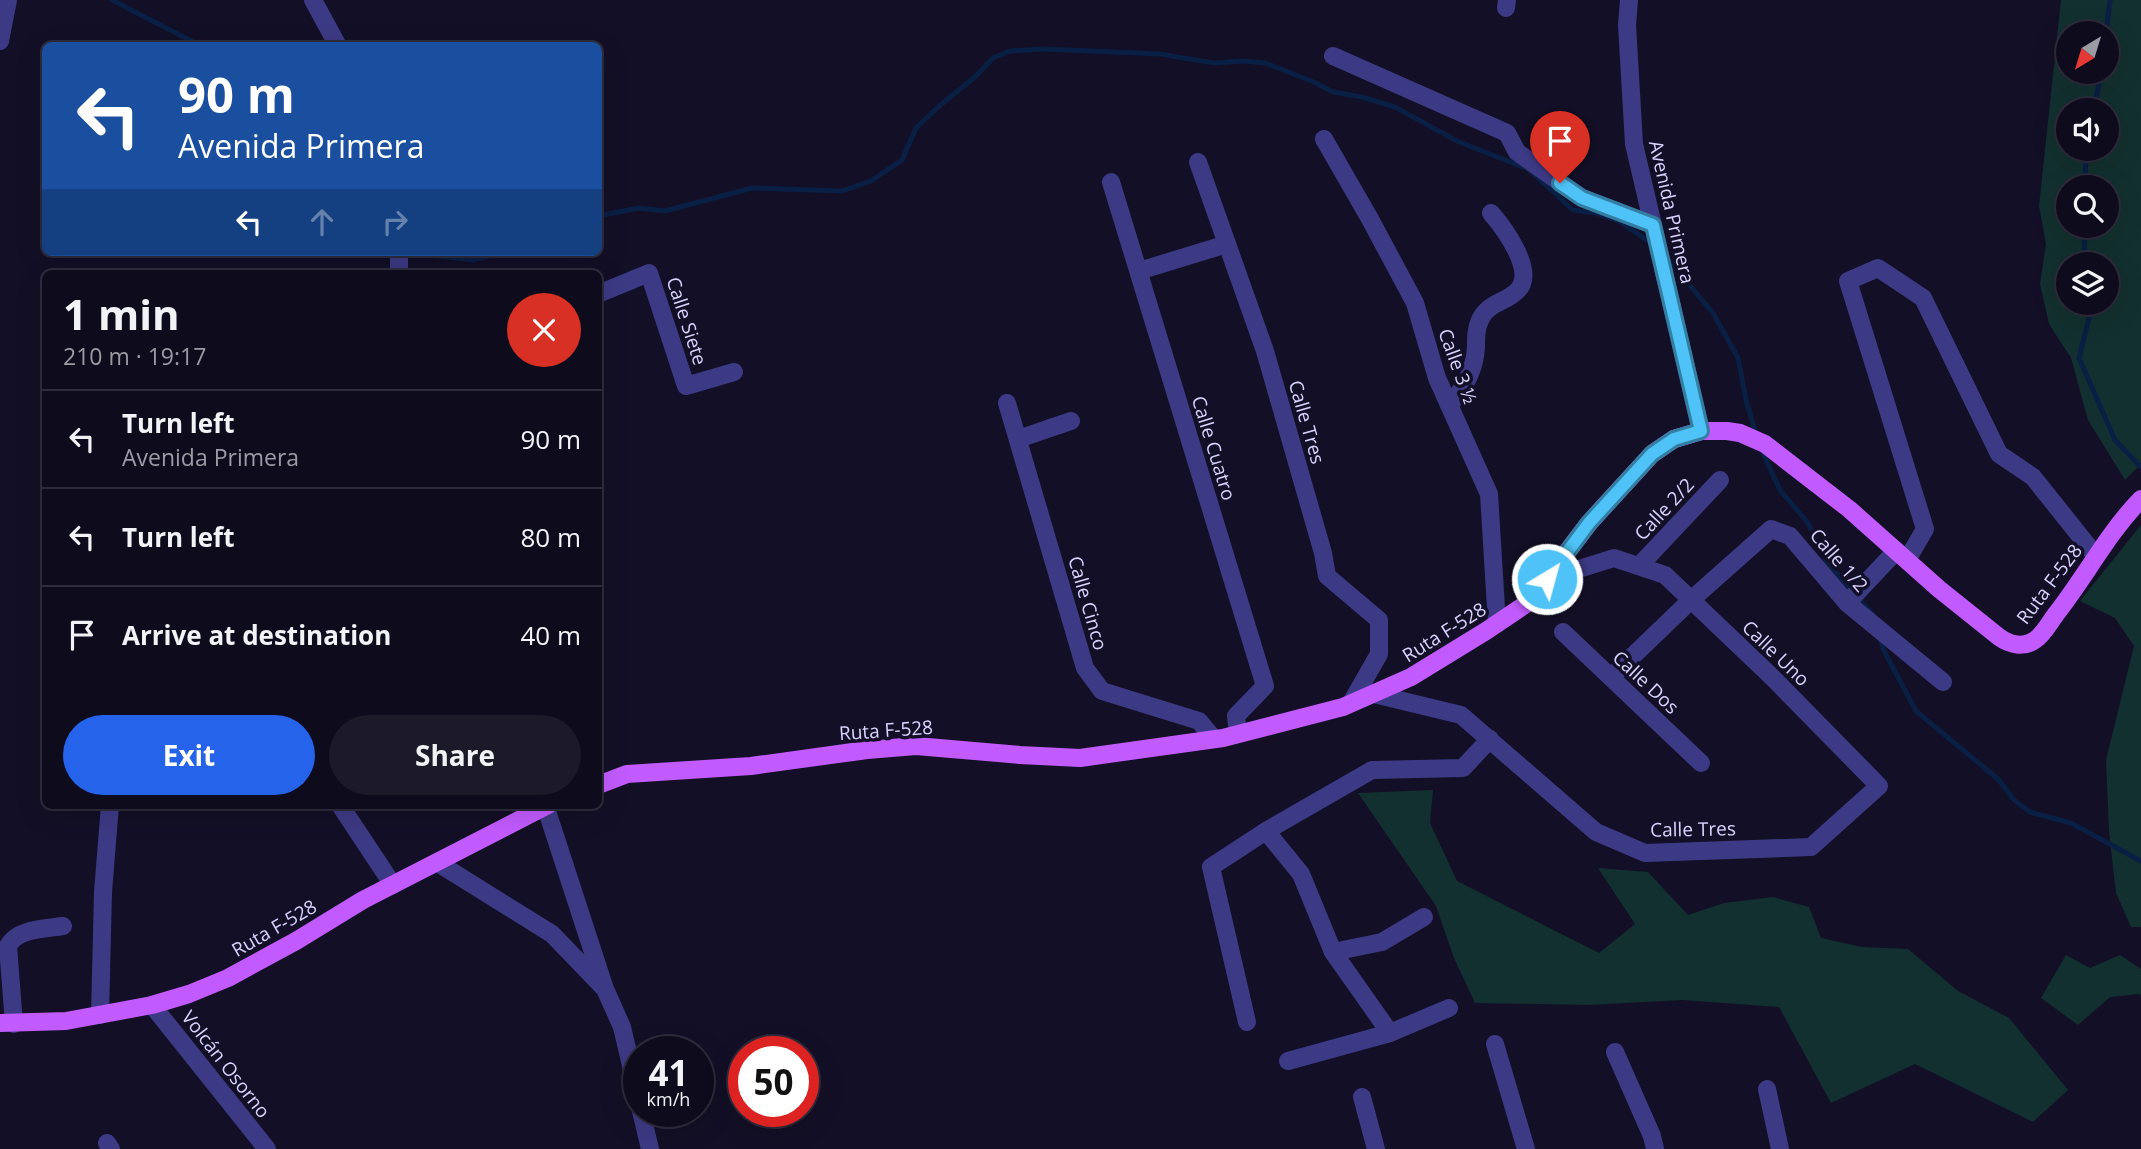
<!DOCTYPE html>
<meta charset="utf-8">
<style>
body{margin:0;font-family:"Open Sans",sans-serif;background:#1c1929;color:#f1f3f6;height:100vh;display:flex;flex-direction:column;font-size:26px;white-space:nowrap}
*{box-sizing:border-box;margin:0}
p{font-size:23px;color:#9b9ba3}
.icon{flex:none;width:38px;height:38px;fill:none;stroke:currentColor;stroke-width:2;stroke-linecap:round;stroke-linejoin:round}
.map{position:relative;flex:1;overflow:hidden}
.drawer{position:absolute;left:42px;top:270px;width:560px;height:539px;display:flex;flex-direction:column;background:#0e0b1c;border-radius:10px;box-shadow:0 7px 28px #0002,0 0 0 2px #2e2b3b}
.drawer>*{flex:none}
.banner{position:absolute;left:42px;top:42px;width:560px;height:214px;border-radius:10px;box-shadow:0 7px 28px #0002,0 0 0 2px #2e2b3b;background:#1a4fa0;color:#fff;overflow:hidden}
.needle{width:46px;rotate:218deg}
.tools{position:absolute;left:2056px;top:21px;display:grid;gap:14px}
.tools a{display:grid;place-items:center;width:63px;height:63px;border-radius:50%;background:#0e0b1c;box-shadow:0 7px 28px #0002,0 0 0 2px #2e2b3b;font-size:35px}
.speed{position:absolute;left:623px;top:1036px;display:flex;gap:14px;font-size:35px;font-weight:700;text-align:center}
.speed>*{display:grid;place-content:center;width:91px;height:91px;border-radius:50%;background:#0e0b1c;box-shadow:0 7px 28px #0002,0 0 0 2px #2e2b3b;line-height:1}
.speed small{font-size:18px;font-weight:400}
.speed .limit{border:10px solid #d22;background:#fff;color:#111}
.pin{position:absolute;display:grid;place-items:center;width:60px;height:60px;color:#fff;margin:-72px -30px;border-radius:50% 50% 50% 0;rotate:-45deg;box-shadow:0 0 7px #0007}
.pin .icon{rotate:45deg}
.me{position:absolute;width:77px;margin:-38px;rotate:37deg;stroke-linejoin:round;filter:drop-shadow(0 0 5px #0008)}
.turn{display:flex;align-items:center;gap:24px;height:147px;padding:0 21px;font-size:32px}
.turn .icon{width:91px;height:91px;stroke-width:2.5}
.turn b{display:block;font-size:49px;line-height:60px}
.lanes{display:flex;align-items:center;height:66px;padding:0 21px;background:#0003;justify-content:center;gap:35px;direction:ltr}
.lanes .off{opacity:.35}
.round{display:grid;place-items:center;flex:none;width:74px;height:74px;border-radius:37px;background:#1c1929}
.head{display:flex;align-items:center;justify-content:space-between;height:119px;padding:0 21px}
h1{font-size:42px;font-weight:700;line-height:52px}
.action{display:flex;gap:14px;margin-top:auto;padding:14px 21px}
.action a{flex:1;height:80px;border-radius:42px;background:#2563eb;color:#fff;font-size:28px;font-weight:700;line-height:80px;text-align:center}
.action a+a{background:#1c1929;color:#f1f3f6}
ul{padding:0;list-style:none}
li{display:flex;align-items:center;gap:21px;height:98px;padding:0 21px;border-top:2px solid #2e2b3b}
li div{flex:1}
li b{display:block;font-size:26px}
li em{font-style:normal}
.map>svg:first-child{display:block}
.green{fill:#12302f;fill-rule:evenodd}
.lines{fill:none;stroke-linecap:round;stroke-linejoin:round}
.stream{stroke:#0a1f44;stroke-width:5}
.minor{stroke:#3d3a85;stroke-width:18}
.major{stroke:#c25bff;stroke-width:18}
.route-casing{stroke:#337fa1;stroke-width:18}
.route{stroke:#4fc3f7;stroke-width:12}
.labels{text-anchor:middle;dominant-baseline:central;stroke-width:7;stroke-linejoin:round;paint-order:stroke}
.street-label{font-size:19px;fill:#d9d4ff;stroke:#130f26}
</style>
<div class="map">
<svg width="2141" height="1149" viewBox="0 0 2141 1149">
<rect width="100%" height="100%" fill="#130f26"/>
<g class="green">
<path d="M2061 0H2141V464L2125 480 2088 420 2071 358 2049 324 2040 284 2046 244 2039 206ZM2068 33H2107V72H2068ZM2068 110H2107V149H2068ZM2107 187V226H2068V187ZM2068 264H2107V303H2068Z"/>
<polygon points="2141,525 2141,927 2131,927 2116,893 2109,831 2106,760 2134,646 2115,618 2080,601"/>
<polygon points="1433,790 1430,823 1457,881 1599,953 1635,924 1598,868 1648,872 1688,915 1724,903 1773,897 1809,907 1821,938 1862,947 1908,949 1958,991 2009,1018 2068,1090 2033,1122 1915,1064 1831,1103 1779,1007 1682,1000 1589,1005 1475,1003 1454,958 1436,906 1358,793"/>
<polygon points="2066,955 2090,968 2120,955 2141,969 2141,998 2140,994 2110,997 2078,1025 2041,998"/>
</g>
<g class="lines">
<g class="stream">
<polyline points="112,0 201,46"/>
<polyline points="2106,33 2110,0"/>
<polyline points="2094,110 2101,72"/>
<polyline points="2085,187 2086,149"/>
<polyline points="598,216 639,208 665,211 752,188 842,191 871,181 902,160 916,128 937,108 976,76 993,58 1010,51 1043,49 1160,54 1214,63 1243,61 1265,63 1314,82 1333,92 1362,97 1395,107 1457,141 1528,169 1573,210 1595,213 1619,221 1651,243"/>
<polyline points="2084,226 2085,264"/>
<polyline points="427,252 429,255 473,260 504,252"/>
<polyline points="1666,257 1713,313 1738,358 1747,404 1756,434"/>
<polyline points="2089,303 2091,310 2079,358 2115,440 2141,467"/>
<polyline points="1760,447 1780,490 1808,523 1827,562 1873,615"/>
<polyline points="1880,637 1883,649 1916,711 1998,779 2014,800 2030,812 2071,823 2141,861"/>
</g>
<g class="minor">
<polyline points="313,0 338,46"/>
<polyline points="1629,0 1627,25 1634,144 1701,431"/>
<polyline points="1506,8 1507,0"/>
<polyline points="0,41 8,0"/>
<polyline points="1333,56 1507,133 1517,152 1582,198 1653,225"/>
<polyline points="1324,139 1370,219 1415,303 1437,378 1489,494 1497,624"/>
<polyline points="1198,162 1265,351 1323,553 1327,576 1379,620 1379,654 1351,703"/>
<polyline points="1111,182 1265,686 1236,716 1238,734"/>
<polyline points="1139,271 1227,244"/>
<polyline points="399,273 399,252"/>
<polyline points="598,294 649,273 686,386 734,372"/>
<polyline points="1007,403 1085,668 1102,691 1199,721 1214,739"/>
<path d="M1449 405C1464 389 1475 370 1476 347 1476 337 1476 329 1480 320 1488 302 1506 303 1518 290 1536 271 1504 228 1491 213"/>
<polyline points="1018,439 1071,421 1047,429"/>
<polyline points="1907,560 1925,529 1848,281 1878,268 1923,298 1999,454 2033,477 2096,556"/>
<polyline points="1639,566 1720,480"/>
<polyline points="1847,603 1896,551"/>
<polyline points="1563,632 1701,763"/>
<polyline points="1611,677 1691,600 1771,529 1790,536 1847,603 1943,682"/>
<polyline points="1374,694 1461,715 1596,832 1645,853 1811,847 1879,786 1773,678 1665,575 1614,558 1547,579"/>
<polyline points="340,805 393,885"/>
<polyline points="545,805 604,986"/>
<polyline points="438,863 552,934 605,989 622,1027 639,1100"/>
<polyline points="1333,952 1382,942 1424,917"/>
<polyline points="152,1005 267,1149"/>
<polyline points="1449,1008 1390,1033 1333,952 1301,874 1266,831 1372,770 1463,768 1490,739"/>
<polyline points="100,1015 103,892 110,805"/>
<polyline points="1247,1022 1211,867 1266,831"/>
<path d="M14 1024 8 946C18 928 45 929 63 926"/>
<polyline points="1495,1044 1526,1149"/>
<polyline points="1615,1052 1652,1136 1655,1149"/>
<polyline points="1288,1061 1390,1033"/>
<polyline points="1767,1089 1780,1149"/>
<polyline points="1362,1097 1376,1149"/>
<polyline points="641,1111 650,1149"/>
<polyline points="107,1143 111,1149"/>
</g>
<g class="major">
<path d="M598 785 627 774 751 766 867 750 916 746 1020 755 1080 758 1223 738 1343 707 1411 677 1486 631 1529 602 1589 523 1652 454 1674 439 1701 431H1727L1740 433 1765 444 1849 509 1939 589 1999 637C2010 645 2024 648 2035 640 2044 634 2050 622 2056 614 2086 576 2107 534 2141 499"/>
<polyline points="0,1023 66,1021 152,1005 189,994 228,978 296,941 363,900 548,805"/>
</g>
</g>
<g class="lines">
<defs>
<polyline id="route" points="1547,579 1589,523 1652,454 1674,439 1701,431 1653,225 1582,198 1560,183"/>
</defs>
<use href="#route" class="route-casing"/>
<use href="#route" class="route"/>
</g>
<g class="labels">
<g class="street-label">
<text transform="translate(1672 212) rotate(77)">Avenida Primera</text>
<text transform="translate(687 321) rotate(72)">Calle Siete</text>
<text transform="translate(1458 366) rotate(70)">Calle 3 ½</text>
<text transform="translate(1307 422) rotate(74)">Calle Tres</text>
<text transform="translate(1214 448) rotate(73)">Calle Cuatro</text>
<text transform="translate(1664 509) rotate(-47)">Calle 2/2</text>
<text transform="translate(1839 560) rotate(49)">Calle 1/2</text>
<text transform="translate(2049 584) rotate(-53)">Ruta F-528</text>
<text transform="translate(1088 603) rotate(74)">Calle Cinco</text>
<text transform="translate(1444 632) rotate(-32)">Ruta F-528</text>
<text transform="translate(1776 653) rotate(44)">Calle Uno</text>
<text transform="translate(1646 682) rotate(43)">Calle Dos</text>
<text transform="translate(886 730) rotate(-4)">Ruta F-528</text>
<text transform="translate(1693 829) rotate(-1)">Calle Tres</text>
<text transform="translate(274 928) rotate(-30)">Ruta F-528</text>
<text transform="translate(226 1064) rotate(52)">Volcán Osorno</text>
</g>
</g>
</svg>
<div class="tools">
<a><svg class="needle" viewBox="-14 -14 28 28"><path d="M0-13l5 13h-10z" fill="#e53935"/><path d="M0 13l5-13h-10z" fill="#9b9ba3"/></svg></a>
<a><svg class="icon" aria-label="sound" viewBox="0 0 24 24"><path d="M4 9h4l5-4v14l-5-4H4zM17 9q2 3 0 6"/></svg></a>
<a><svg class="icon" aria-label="search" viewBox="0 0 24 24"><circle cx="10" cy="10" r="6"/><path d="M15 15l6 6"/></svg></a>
<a><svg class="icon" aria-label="layers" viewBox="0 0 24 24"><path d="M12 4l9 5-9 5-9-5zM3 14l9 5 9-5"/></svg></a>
</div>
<div class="speed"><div>41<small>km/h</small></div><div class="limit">50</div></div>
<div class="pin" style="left:1560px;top:183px;background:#d93025"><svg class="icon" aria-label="arrive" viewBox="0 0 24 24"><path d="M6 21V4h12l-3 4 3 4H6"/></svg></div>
<svg class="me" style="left:1547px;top:579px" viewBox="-20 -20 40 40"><circle r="17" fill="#4fc3f7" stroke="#fff" stroke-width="3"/><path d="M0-11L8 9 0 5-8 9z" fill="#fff"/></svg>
<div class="banner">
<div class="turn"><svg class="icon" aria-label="left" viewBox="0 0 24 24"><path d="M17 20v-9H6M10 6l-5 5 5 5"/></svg><div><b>90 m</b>Avenida Primera</div></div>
<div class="lanes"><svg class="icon" aria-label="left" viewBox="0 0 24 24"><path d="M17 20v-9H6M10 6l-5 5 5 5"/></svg><svg class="icon off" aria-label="ahead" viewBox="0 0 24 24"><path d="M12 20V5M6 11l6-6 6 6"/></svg><svg class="icon off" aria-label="right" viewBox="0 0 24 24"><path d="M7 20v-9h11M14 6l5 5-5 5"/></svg></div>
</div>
<section class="drawer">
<div class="head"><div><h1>1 min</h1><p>210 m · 19:17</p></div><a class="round" style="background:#d93025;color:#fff"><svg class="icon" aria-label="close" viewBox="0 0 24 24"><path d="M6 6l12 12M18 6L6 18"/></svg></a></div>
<ul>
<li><svg class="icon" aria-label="left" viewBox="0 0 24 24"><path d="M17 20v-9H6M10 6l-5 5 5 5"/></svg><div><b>Turn left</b><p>Avenida Primera</p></div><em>90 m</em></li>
<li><svg class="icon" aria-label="left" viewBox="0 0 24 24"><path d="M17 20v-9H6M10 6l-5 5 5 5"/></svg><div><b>Turn left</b></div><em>80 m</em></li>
<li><svg class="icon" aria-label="arrive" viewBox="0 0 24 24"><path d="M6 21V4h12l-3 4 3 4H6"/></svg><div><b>Arrive at destination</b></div><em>40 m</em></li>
</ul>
<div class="action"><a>Exit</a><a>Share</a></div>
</section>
</div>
